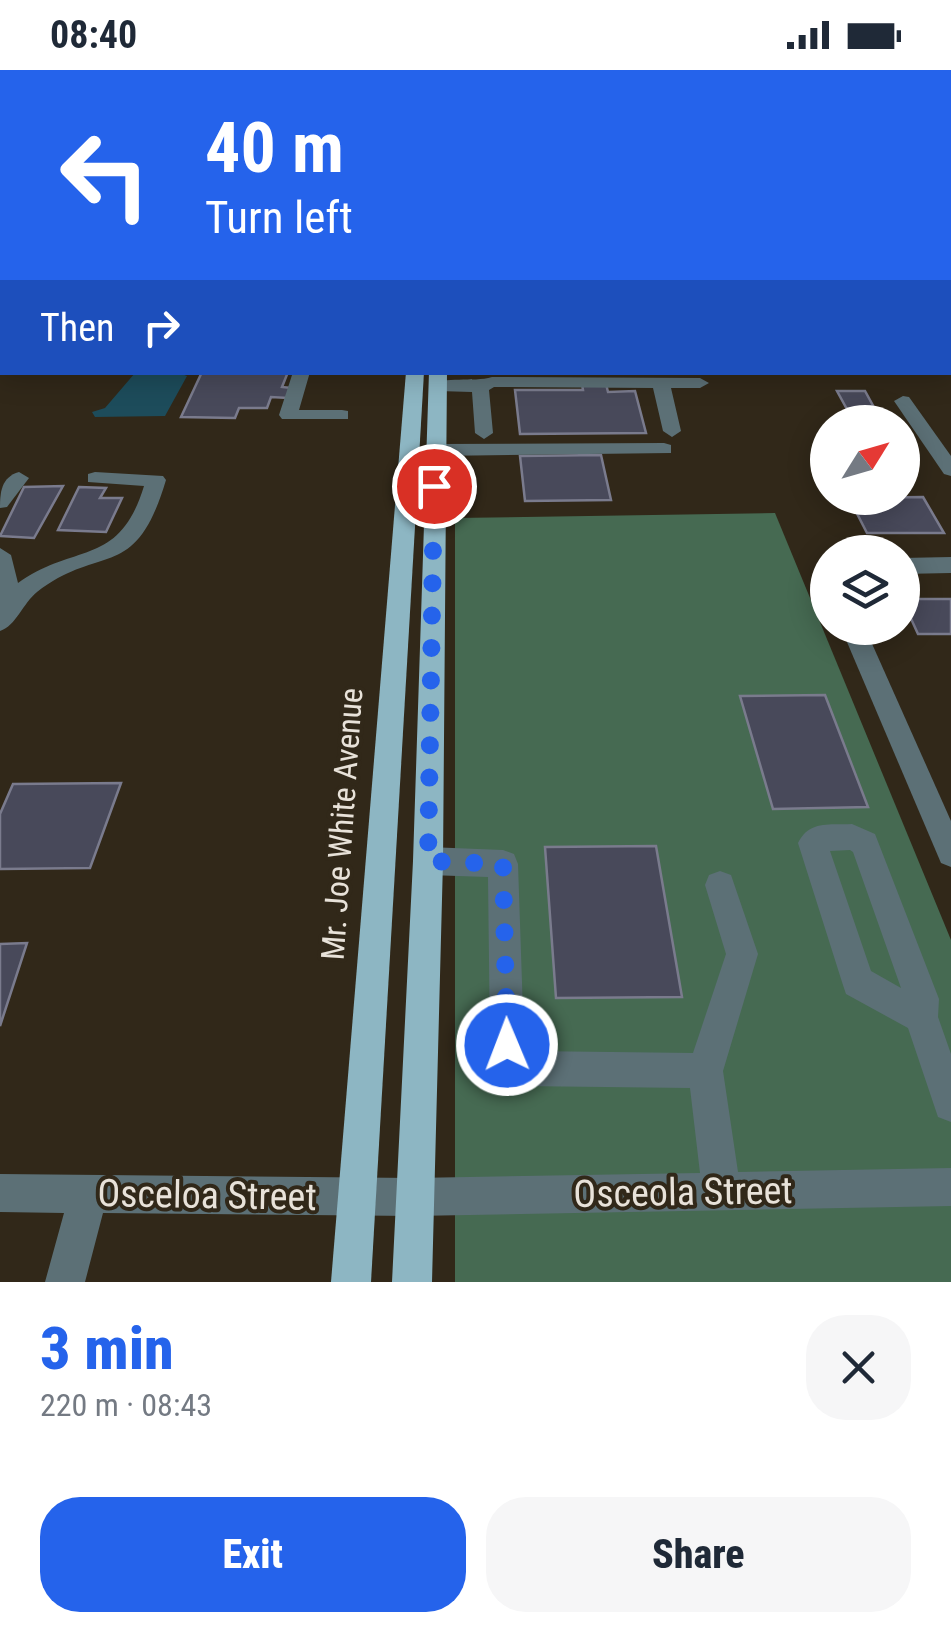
<!DOCTYPE html>
<meta charset="utf-8">
<style>
body{margin:0;font-family:"Roboto Condensed",sans-serif;background:#f6f6f7;color:#1f2937;height:100vh;display:flex;flex-direction:column;font-size:38px;white-space:nowrap}
*{box-sizing:border-box;margin:0}
p{font-size:32px;color:#747a83}
.icon{flex:none;width:55px;height:55px;fill:none;stroke:currentColor;stroke-width:2;stroke-linecap:round;stroke-linejoin:round}
.map{position:relative;height:1212px;overflow:hidden}
.sheet{display:flex;flex-direction:column;background:#fff;flex:1}
.sheet>*{flex:none}
.guide{position:absolute;left:0px;top:0px;width:952px;height:305px;box-shadow:0 5px 25px #0003;background:#2563eb;color:#fff;overflow:hidden}
.needle{width:65px;rotate:53deg}
.tools{position:absolute;left:810px;top:335px;display:grid;gap:20px}
.tools a{display:grid;place-items:center;width:110px;height:110px;border-radius:50%;background:#fff;box-shadow:0 5px 25px #0003;font-size:50px}
.pin{position:absolute;display:grid;place-items:center;width:85px;height:85px;color:#fff;margin:-42px;border:5px solid #fff;border-radius:50%;box-shadow:0 2px 10px #0007}
.me{position:absolute;width:110px;margin:-55px;rotate:359deg;stroke-linejoin:round;filter:drop-shadow(0 0 8px #0008)}
.turn{display:flex;align-items:center;gap:35px;height:210px;padding:0 40px;font-size:45px}
.turn .icon{width:130px;height:130px;stroke-width:2.5}
.turn b{display:block;font-size:70px;line-height:85px}
.then{display:flex;align-items:center;height:95px;padding:0 40px;background:#0003;gap:20px;font-size:38px}
.round{display:grid;place-items:center;flex:none;width:105px;height:105px;border-radius:40px;background:#f6f6f7}
.headline{display:flex;align-items:center;justify-content:space-between;height:170px;padding:0 40px}
h1{font-size:60px;font-weight:800;line-height:75px;color:#2563eb}
.button{display:flex;gap:20px;margin-top:auto;padding:20px 40px}
.button a{flex:1;height:115px;border-radius:40px;background:#2563eb;color:#fff;font-size:40px;font-weight:800;line-height:115px;text-align:center}
.button a+a{background:#f6f6f7;color:#1f2937}
.status{display:flex;justify-content:space-between;align-items:center;height:70px;padding:0 50px;background:#fff;direction:ltr}
.status svg{height:28px;fill:currentColor}
.map>svg:first-child{display:block}
.forest{fill:#466a52}
.water{fill:#1d4c5b}
.lines{fill:none;stroke-linecap:round;stroke-linejoin:round}
.stream{stroke:#1d4c5b;stroke-width:2.5}
.building{fill:#48495a;stroke:#7a7b8d;stroke-width:2.5}
.minor{fill:#5c7076;fill-rule:evenodd}
.major{fill:#8db6c3;fill-rule:evenodd}
.route{stroke:#2563eb;stroke-width:18;stroke-dasharray:0 32.4}
.labels{text-anchor:middle;dominant-baseline:central;stroke-width:8;stroke-linejoin:round;paint-order:stroke}
.street-label{font-size:32px;fill:#e8e2d9;stroke:#312819}
.near-street-label{font-size:38px;fill:#e8e2d9;stroke:#312819}
</style>
<div class="status"><b>08:40</b><svg viewBox="0 0 49 12"><path d="M0 12V9h3v3zM5 12V6h3v6zM10 12V3h3v9zM15 12V0h3v12zM26 1h20v11H26zM47 4h2v5h-2z"/></svg></div>
<div class="map">
<svg width="951" height="1212" viewBox="0 0 951 1212">
<rect width="100%" height="100%" fill="#312819"/>
<polygon class="forest" points="775,443 951,870 951,1212 455,1212 455,448"/>
<polygon class="water" points="135,303 179,303 187,306 165,346 95,347 92,342 105,338"/>
<g class="lines">
<polyline class="stream" points="468,0 479,2"/>
</g>
<g class="building">
<polygon points="202,302 288,302 282,317 292,318 288,328 271,327 267,338 239,338 235,348 181,347"/>
<polygon points="582,314 606,314 608,322 635,321 646,363 520,364 515,320 583,320"/>
<polygon points="837,321 865,321 882,352 854,352"/>
<polygon points="601,385 611,430 525,431 520,386"/>
<polygon points="63,416 34,468 0,466 24,417"/>
<polygon points="79,417 106,418 100,428 122,428 106,462 58,460"/>
<polygon points="923,427 944,463 867,463 849,428"/>
<polygon points="902,529 951,529 951,564 918,564"/>
<polygon points="825,625 868,737 773,739 740,626"/>
<polygon points="121,713 90,798 0,799 0,744 13,714"/>
<polygon points="656,776 682,927 556,928 545,777"/>
<polygon points="27,873 0,956 0,874"/>
</g>
<g class="lines">
<g class="minor">
<polygon points="951,49 951,56 950,56 950,49"/>
<rect x="0" y="72" width="2" height="7"/>
<polygon points="2,94 2,102 0,103 0,95"/>
<rect x="950" y="109" width="1" height="8"/>
<rect x="950" y="158" width="1" height="9"/>
<rect x="950" y="228" width="1" height="10"/>
<rect x="950" y="250" width="1" height="11"/>
<polygon points="293,302 310,302 299,340 342,340 348,341 348,349 282,349 279,345"/>
<path d="M492 307 700 308 709 313 700 318H671L681 361 672 367 663 361 653 318 494 317 489 320 493 363 484 369 475 363 472 322 438 321 429 316C445 305 472 313 492 307Z"/>
<polygon points="903,326 909,327 951,386 951,406 944,404 894,331"/>
<polygon points="664,373 671,375 671,383 436,386 426,380 436,374"/>
<path d="M19 402 29 408 7 437 0 438C0 423 1 407 19 402Z"/>
<path d="M95 402 163 406 166 410C135 514 102 472 37 522 23 533 16 556 0 561V478L11 485 18 513C75 472 119 498 144 416L88 412V404Z"/>
<polygon points="951,487 951,503 902,504 902,488"/>
<polygon points="828,490 828,506 817,499 820,492"/>
<polygon points="841,558 865,558 951,751 951,797 941,793"/>
<path d="M852 754 875 764 939 929 938 947 951 984V1052L938 1047 908 958 846 924 842 912 798 773C809 750 830 755 852 754ZM850 780 853 782 901 918 871 901 830 781Z"/>
<polygon points="428,777 503,780 514,784 518,794 524,972 529,981 693,983 726,884 705,815 709,805 720,801 731,805 758,884 723,1001 738,1102 951,1098 951,1136 414,1146 103,1143 85,1212 45,1212 64,1143 0,1142 0,1104 414,1108 700,1103 690,1018 519,1016 507,1010 490,975 488,807 428,805 417,801 413,791 417,781"/>
</g>
<g class="major">
<polygon points="406,302 424,302 371,1212 331,1212"/>
<polygon points="429,302 447,302 443,791 432,1212 392,1212 413,791"/>
</g>
</g>
<g class="lines">
<polyline class="route" points="434,416 428,791 503,794 507,975"/>
</g>
<g class="labels">
<g class="street-label">
<text transform="translate(342 754) rotate(-86)">Mr. Joe White Avenue</text>
</g>
<g class="near-street-label">
<text transform="translate(683 1122) rotate(-1)">Osceola Street</text>
<text transform="translate(207 1125) rotate(1)">Osceloa Street</text>
</g>
</g>
</svg>
<div class="tools">
<a><svg class="needle" viewBox="-14 -14 28 28"><path d="M0-13l5 13h-10z" fill="#e53935"/><path d="M0 13l5-13h-10z" fill="#747a83"/></svg></a>
<a><svg class="icon" aria-label="layers" viewBox="0 0 24 24"><path d="M12 4l9 5-9 5-9-5zM3 14l9 5 9-5"/></svg></a>
</div>
<div class="pin" style="left:434px;top:416px;background:#d93025"><svg class="icon" aria-label="arrive" viewBox="0 0 24 24"><path d="M6 21V4h12l-3 4 3 4H6"/></svg></div>
<svg class="me" style="left:507px;top:975px" viewBox="-20 -20 40 40"><circle r="17" fill="#2563eb" stroke="#fff" stroke-width="3"/><path d="M0-11L8 9 0 5-8 9z" fill="#fff"/></svg>
<div class="guide">
<div class="turn"><svg class="icon" aria-label="left" viewBox="0 0 24 24"><path d="M17 20v-9H6M10 6l-5 5 5 5"/></svg><div><b>40 m</b>Turn left</div></div>
<div class="then">Then<svg class="icon" aria-label="right" viewBox="0 0 24 24"><path d="M7 20v-9h11M14 6l5 5-5 5"/></svg></div>
</div>
</div>
<section class="sheet">
<div class="headline"><div><h1>3 min</h1><p>220 m · 08:43</p></div><a class="round"><svg class="icon" aria-label="close" viewBox="0 0 24 24"><path d="M6 6l12 12M18 6L6 18"/></svg></a></div>
<div class="button"><a>Exit</a><a>Share</a></div>
</section>
